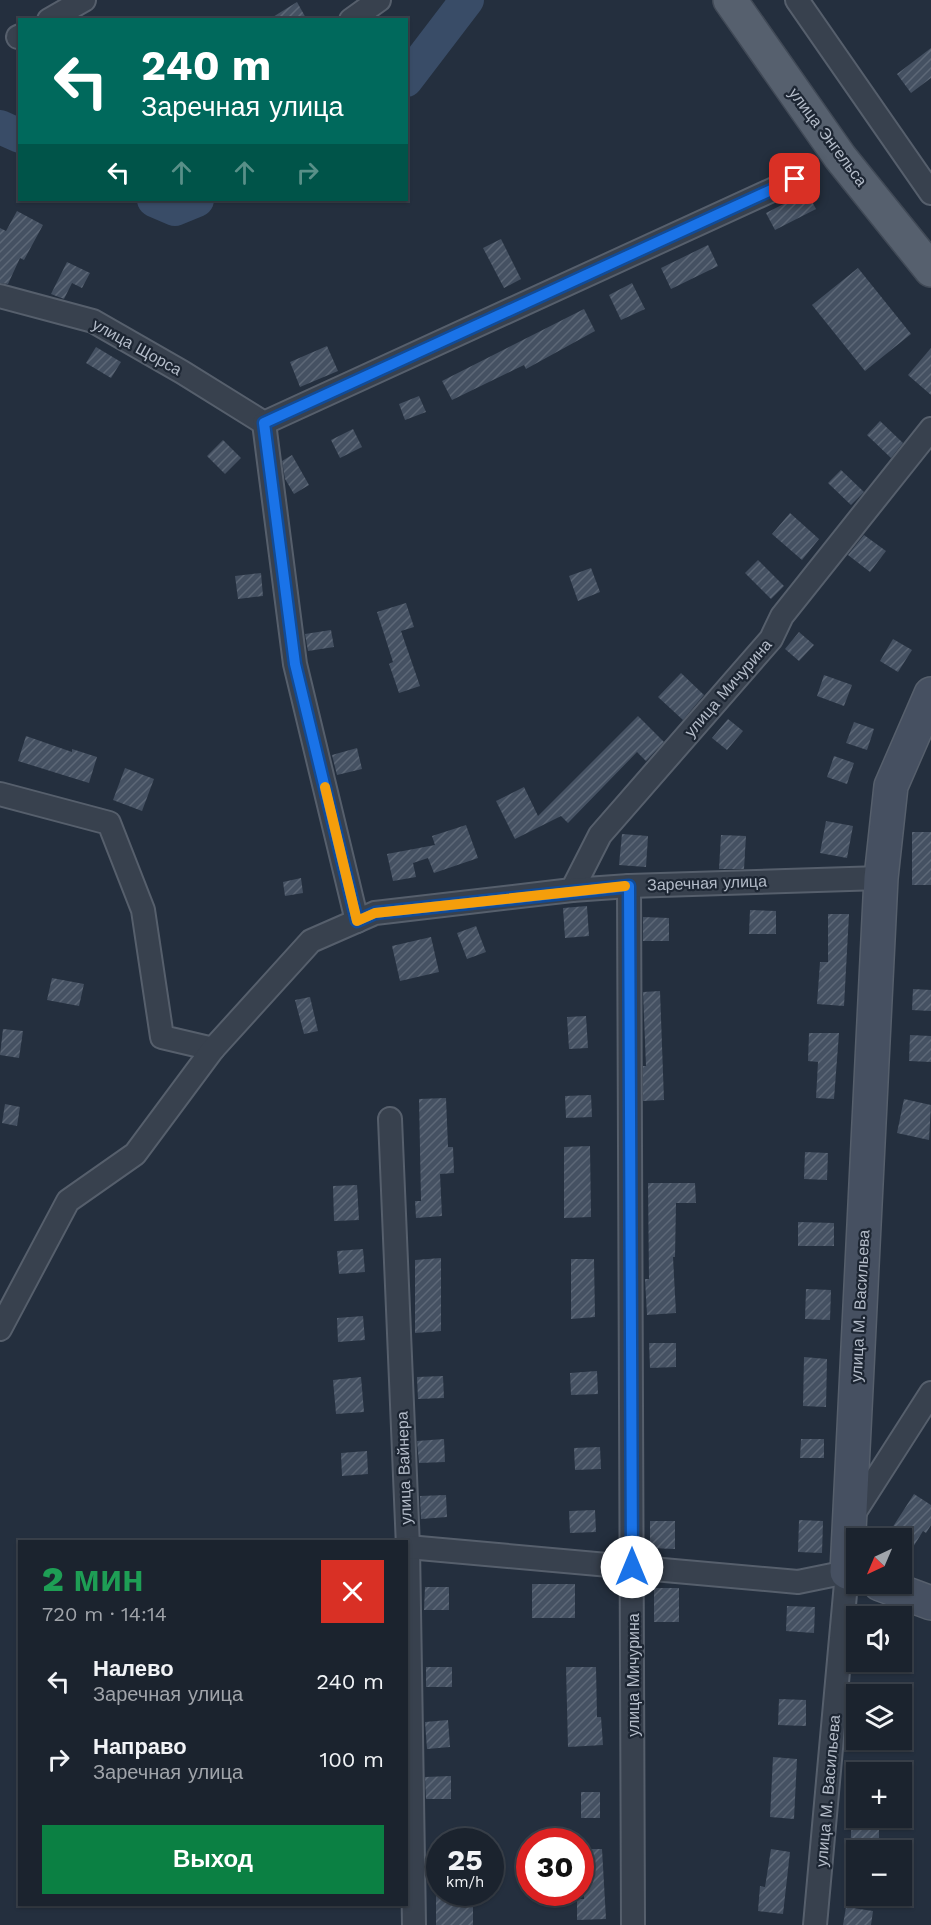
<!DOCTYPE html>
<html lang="ru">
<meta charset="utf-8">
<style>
body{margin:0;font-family:"Work Sans",sans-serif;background:#282f3a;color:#f1f3f6;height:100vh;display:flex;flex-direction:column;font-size:22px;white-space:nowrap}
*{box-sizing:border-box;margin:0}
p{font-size:20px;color:#a0a4aa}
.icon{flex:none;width:33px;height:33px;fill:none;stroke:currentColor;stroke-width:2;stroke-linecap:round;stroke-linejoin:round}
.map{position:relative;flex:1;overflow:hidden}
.side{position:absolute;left:18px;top:1540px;width:390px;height:366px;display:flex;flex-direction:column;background:#1b232e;border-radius:0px;box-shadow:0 2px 4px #0004,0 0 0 2px #39404a}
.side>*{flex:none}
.guide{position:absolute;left:18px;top:18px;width:390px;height:183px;border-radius:0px;box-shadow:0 2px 4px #0004,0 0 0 2px #39404a;background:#00695c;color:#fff;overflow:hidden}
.needle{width:39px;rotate:224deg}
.buttons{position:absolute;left:846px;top:1528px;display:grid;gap:12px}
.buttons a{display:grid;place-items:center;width:66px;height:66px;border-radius:0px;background:#1b232e;box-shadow:0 2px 4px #0004,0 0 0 2px #39404a;font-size:30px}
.speed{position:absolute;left:426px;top:1828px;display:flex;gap:12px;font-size:30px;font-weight:700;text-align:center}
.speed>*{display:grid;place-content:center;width:78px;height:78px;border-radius:50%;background:#1b232e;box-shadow:0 2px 4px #0004,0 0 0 2px #39404a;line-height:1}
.speed small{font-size:15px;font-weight:400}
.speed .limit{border:9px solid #d22;background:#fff;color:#111}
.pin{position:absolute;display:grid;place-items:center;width:51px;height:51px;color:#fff;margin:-26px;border-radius:12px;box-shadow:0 3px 9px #0006}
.me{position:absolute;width:66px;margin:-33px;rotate:0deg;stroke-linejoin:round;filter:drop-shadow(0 0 4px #0008)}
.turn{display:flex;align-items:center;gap:21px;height:126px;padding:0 24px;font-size:27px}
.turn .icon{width:78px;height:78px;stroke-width:2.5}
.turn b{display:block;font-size:42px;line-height:51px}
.lanes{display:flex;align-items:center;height:57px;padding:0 24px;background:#0003;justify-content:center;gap:30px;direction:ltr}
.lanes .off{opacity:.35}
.round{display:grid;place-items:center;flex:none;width:63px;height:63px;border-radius:0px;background:#282f3a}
.head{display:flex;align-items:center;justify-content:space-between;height:102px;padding:0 24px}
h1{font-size:36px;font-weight:800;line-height:45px;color:#1e9e55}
.primary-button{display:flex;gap:12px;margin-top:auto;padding:12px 24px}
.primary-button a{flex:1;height:69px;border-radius:0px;background:#0b8043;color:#fff;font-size:24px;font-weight:800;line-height:69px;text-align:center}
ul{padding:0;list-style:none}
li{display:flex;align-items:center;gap:18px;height:78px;padding:0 24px}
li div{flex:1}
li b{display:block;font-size:22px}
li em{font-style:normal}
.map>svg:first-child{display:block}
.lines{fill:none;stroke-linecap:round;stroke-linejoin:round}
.river{stroke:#394c67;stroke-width:34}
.building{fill:url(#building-hatch)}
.street-casing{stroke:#565f6c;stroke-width:26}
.secondary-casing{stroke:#565f6c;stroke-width:36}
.primary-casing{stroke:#414a57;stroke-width:36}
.street{stroke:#38414e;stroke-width:22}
.secondary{stroke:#465061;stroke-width:33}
.primary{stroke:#56606e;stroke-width:33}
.route-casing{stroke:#114b97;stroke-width:15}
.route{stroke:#1a73e8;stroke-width:10}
.slow{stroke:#f59e0b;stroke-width:10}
.labels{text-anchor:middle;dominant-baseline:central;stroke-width:4.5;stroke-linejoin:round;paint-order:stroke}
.street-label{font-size:16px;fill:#b4bcc9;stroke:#1d2633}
</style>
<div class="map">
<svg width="931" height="1925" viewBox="0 0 931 1925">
<defs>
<pattern id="building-hatch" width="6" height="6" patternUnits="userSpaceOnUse" patternTransform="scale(1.5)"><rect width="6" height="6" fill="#455162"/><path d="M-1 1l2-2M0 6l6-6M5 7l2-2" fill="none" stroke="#5d6877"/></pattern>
</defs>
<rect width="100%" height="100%" fill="#242f3e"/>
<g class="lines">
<g class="river">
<polyline points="406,80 467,0"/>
<polyline points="0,127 20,136"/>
<polyline points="154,200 175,209 197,200"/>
</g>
</g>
<g class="building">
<polygon points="297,2 307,20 268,20"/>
<polygon points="931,48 931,78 911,93 897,74"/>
<polygon points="807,192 816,209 775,230 766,213"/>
<polygon points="17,211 43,225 24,260 20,258 8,284 0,283 0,228 6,231"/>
<polygon points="501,239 521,279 504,288 483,248"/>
<polygon points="708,245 718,266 671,289 661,268"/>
<polygon points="67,262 90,273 82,288 72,283 64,299 51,294"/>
<polygon points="858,268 911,334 865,371 812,305"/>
<polygon points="632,283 645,309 621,320 609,295"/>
<polygon points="584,309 595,331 526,369 524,365 452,400 442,381"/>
<polygon points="327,346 338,371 300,387 290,362"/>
<polygon points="96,347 121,362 111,378 86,363"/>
<polygon points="931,348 931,395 908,375"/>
<polygon points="419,396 426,412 405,420 399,404"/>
<polygon points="880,421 903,443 891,458 867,435"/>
<polygon points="353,429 362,447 340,458 331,440"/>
<polygon points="223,440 241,458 225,474 207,456"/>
<polygon points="292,455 309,485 294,494 285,479 282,461"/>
<polygon points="841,470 864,492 851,505 828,483"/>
<polygon points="790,513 819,539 802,560 772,534"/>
<polygon points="864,535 886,551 870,572 848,555"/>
<polygon points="758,560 784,586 771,599 745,573"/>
<polygon points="591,568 600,592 578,601 569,576"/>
<polygon points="261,573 263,596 238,599 235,576"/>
<polygon points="406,603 414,627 401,631 420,686 399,693 389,664 393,662 377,612"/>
<polygon points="331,630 334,647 308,651 305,634"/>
<polygon points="799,632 814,645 799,661 785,649"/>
<polygon points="893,639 912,650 898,672 880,661"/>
<polygon points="681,673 704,695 683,720 658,697"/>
<polygon points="824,675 852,685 844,706 817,696"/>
<polygon points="638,716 664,742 646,761 637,752 568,823 561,816 515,839 496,801 524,787 538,816"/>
<polygon points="728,719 743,731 727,750 712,738"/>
<polygon points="854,722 874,729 867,750 846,743"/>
<polygon points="26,736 72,752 72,749 97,757 89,783 18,761"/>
<polygon points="357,748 362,769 337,775 332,755"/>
<polygon points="834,756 854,763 847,784 827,777"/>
<polygon points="125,768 154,779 142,811 113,800"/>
<polygon points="826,821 853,826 847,858 820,853"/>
<polygon points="466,825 478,858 434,873 428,858 413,863 416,877 393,881 387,854 435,845 432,836"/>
<rect x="912" y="832" width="19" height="53"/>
<polygon points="622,834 648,836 646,867 619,865"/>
<polygon points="721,835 746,836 744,869 719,869"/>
<polygon points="301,878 303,893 285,896 283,882"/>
<polygon points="587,906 589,936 565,938 563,908"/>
<polygon points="750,910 776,911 776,934 749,934"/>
<polygon points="828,914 849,914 844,1006 817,1004 820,962 828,962"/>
<polygon points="643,917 669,918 669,941 643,941"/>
<polygon points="476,926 486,952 467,959 457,933"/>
<polygon points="431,937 439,972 400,981 392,946"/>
<polygon points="52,978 84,984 79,1006 47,1000"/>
<polygon points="913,989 931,990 931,1011 912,1010"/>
<polygon points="660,991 664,1100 643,1101 643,1066 646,1066 643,992"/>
<polygon points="310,997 318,1031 304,1034 295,1000"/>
<polygon points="586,1016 588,1048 569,1049 567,1017"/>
<polygon points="3,1029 23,1031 19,1058 0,1055"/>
<polygon points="809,1033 839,1033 834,1099 816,1098 818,1062 808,1061"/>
<polygon points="910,1035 931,1036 931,1062 909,1061"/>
<polygon points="591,1095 592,1117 566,1118 565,1096"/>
<polygon points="446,1098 448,1147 453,1147 454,1173 440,1174 442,1216 416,1218 415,1201 421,1201 419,1099"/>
<polygon points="904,1099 931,1105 929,1140 897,1133"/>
<polygon points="5,1104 20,1107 17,1126 2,1123"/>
<polygon points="590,1146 591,1217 564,1218 564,1147"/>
<polygon points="805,1152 828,1153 827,1180 804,1179"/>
<polygon points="648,1183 695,1183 696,1203 676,1203 675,1257 673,1257 676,1313 647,1315 645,1279 649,1279"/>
<polygon points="357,1185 359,1220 334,1221 333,1186"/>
<polygon points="798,1222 834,1223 834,1246 798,1246"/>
<polygon points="363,1249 365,1272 339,1274 337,1251"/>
<polygon points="441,1258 441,1331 415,1333 415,1260"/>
<polygon points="571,1259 594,1259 595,1317 571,1319"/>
<polygon points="806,1289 831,1290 830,1320 805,1319"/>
<polygon points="363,1316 365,1340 338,1342 337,1318"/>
<polygon points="649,1343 676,1343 676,1367 650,1368"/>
<polygon points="804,1357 827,1359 826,1407 803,1406"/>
<polygon points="597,1371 598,1394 571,1395 570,1373"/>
<polygon points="443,1376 444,1398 418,1399 417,1377"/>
<polygon points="361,1377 364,1412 336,1414 333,1380"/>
<polygon points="444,1439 445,1462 419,1463 417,1441"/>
<polygon points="801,1439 824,1439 824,1458 800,1458"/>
<polygon points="600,1447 601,1469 575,1470 574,1448"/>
<polygon points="367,1451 368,1474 342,1476 341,1453"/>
<polygon points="914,1494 931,1505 931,1525 926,1533 923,1531 902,1565 902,1539 885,1539"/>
<polygon points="446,1495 447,1517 421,1519 420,1496"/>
<polygon points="595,1510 596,1532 570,1533 569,1511"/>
<polygon points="799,1520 823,1521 822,1553 798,1552"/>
<polygon points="650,1521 675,1521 675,1549 650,1548"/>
<rect x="532" y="1584" width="43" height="34"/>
<polygon points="425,1587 449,1587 449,1610 424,1610"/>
<rect x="654" y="1588" width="25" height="34"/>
<polygon points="787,1606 815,1607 814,1633 786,1631"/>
<rect x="426" y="1667" width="26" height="20"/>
<polygon points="566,1667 596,1667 597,1717 601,1717 603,1745 568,1747"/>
<polygon points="779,1699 806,1700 806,1726 778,1725"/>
<polygon points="448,1720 450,1747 427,1749 425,1722"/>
<polygon points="773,1757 797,1759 794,1819 770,1817"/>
<polygon points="451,1776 451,1799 426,1799 425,1777"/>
<rect x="581" y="1792" width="19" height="26"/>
<polygon points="852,1818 879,1818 879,1851 850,1851"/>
<polygon points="583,1849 602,1849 606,1919 577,1920 577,1899 584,1899"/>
<polygon points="771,1849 790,1852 783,1914 758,1911 760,1886 765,1887"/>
<rect x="436" y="1893" width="37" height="32"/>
<polygon points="846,1907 873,1911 871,1925 843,1925"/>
</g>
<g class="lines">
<defs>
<g id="street">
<polyline points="797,0 931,193"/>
<polyline points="49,20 84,0"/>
<polyline points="351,20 379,0"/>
<polyline points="18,37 20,36"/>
<polyline points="0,296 93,321 182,372 264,423"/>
<polyline points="0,794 109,823 143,910 162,1037 213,1049"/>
<polyline points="629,886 633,1925"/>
<polyline points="572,890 600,835 771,639 782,616 931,429"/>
<polyline points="357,921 295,664 264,423 796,179"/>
<polyline points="390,1119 408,1547 414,1925"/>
<polyline points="0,1329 68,1201 135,1154 213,1049 311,941 375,913 572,890 629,886 881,878"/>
<polyline points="851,1518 931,1393"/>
<polyline points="408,1547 798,1582 847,1572 815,1925"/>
</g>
<g id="secondary">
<polyline points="856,1575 847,1572 881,878 891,786 931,694"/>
<polyline points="880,1584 931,1603"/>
</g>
<polyline id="primary" points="730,0 840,157 931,270"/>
</defs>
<use href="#street" class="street-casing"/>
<use href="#secondary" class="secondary-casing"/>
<use href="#primary" class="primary-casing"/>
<use href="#street" class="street"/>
<use href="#secondary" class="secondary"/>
<use href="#primary" class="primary"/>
</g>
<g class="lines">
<defs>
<polyline id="route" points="632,1567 629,886 375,913 357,921 295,664 264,423 795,179"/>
</defs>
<use href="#route" class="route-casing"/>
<use href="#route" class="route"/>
<polyline class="slow" points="325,787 357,921 375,913 625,886"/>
</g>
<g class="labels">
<g class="street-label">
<text transform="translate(828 137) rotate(53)">улица Энгельса</text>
<text transform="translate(137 347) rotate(29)">улица Щорса</text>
<text transform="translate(728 688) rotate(-49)">улица Мичурина</text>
<text transform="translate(707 883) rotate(-2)">Заречная улица</text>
<text transform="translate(860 1306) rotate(-87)">улица М. Васильева</text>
<text transform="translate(404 1468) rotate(-92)">улица Вайнера</text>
<text transform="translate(633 1675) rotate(-90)">улица Мичурина</text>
<text transform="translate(828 1791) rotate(-85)">улица М. Васильева</text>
</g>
</g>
</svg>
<div class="buttons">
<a><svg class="needle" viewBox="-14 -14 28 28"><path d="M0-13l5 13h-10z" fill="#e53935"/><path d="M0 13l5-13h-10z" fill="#a0a4aa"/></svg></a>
<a><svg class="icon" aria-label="sound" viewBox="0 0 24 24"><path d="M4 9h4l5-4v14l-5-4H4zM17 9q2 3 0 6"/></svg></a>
<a><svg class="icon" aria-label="layers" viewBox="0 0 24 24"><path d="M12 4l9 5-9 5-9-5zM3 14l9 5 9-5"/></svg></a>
<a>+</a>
<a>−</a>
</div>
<div class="speed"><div>25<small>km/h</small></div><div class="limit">30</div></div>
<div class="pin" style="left:795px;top:179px;background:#d93025"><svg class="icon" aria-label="arrive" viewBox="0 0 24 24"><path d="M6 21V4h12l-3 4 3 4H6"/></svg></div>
<svg class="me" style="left:632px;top:1567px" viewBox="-20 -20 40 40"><circle r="19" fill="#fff"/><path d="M0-13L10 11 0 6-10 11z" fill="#1a73e8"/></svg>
<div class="guide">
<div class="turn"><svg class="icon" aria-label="left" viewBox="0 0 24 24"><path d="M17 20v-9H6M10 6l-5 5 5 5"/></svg><div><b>240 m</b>Заречная улица</div></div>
<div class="lanes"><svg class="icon" aria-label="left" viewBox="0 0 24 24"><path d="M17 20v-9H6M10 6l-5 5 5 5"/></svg><svg class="icon off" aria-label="ahead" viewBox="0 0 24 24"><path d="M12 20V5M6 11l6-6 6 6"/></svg><svg class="icon off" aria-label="ahead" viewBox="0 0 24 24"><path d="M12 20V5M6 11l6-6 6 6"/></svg><svg class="icon off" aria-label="right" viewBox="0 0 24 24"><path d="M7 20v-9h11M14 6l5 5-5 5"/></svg></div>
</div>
<section class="side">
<div class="head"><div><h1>2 мин</h1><p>720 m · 14:14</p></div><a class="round" style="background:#d93025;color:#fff"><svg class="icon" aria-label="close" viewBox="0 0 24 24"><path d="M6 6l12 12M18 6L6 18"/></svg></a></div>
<ul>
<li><svg class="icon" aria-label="left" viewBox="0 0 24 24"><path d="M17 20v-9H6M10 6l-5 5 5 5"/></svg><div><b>Налево</b><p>Заречная улица</p></div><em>240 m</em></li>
<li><svg class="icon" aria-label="right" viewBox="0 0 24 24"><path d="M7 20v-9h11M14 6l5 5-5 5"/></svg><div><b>Направо</b><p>Заречная улица</p></div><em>100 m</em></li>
</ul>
<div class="primary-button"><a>Выход</a></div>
</section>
</div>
